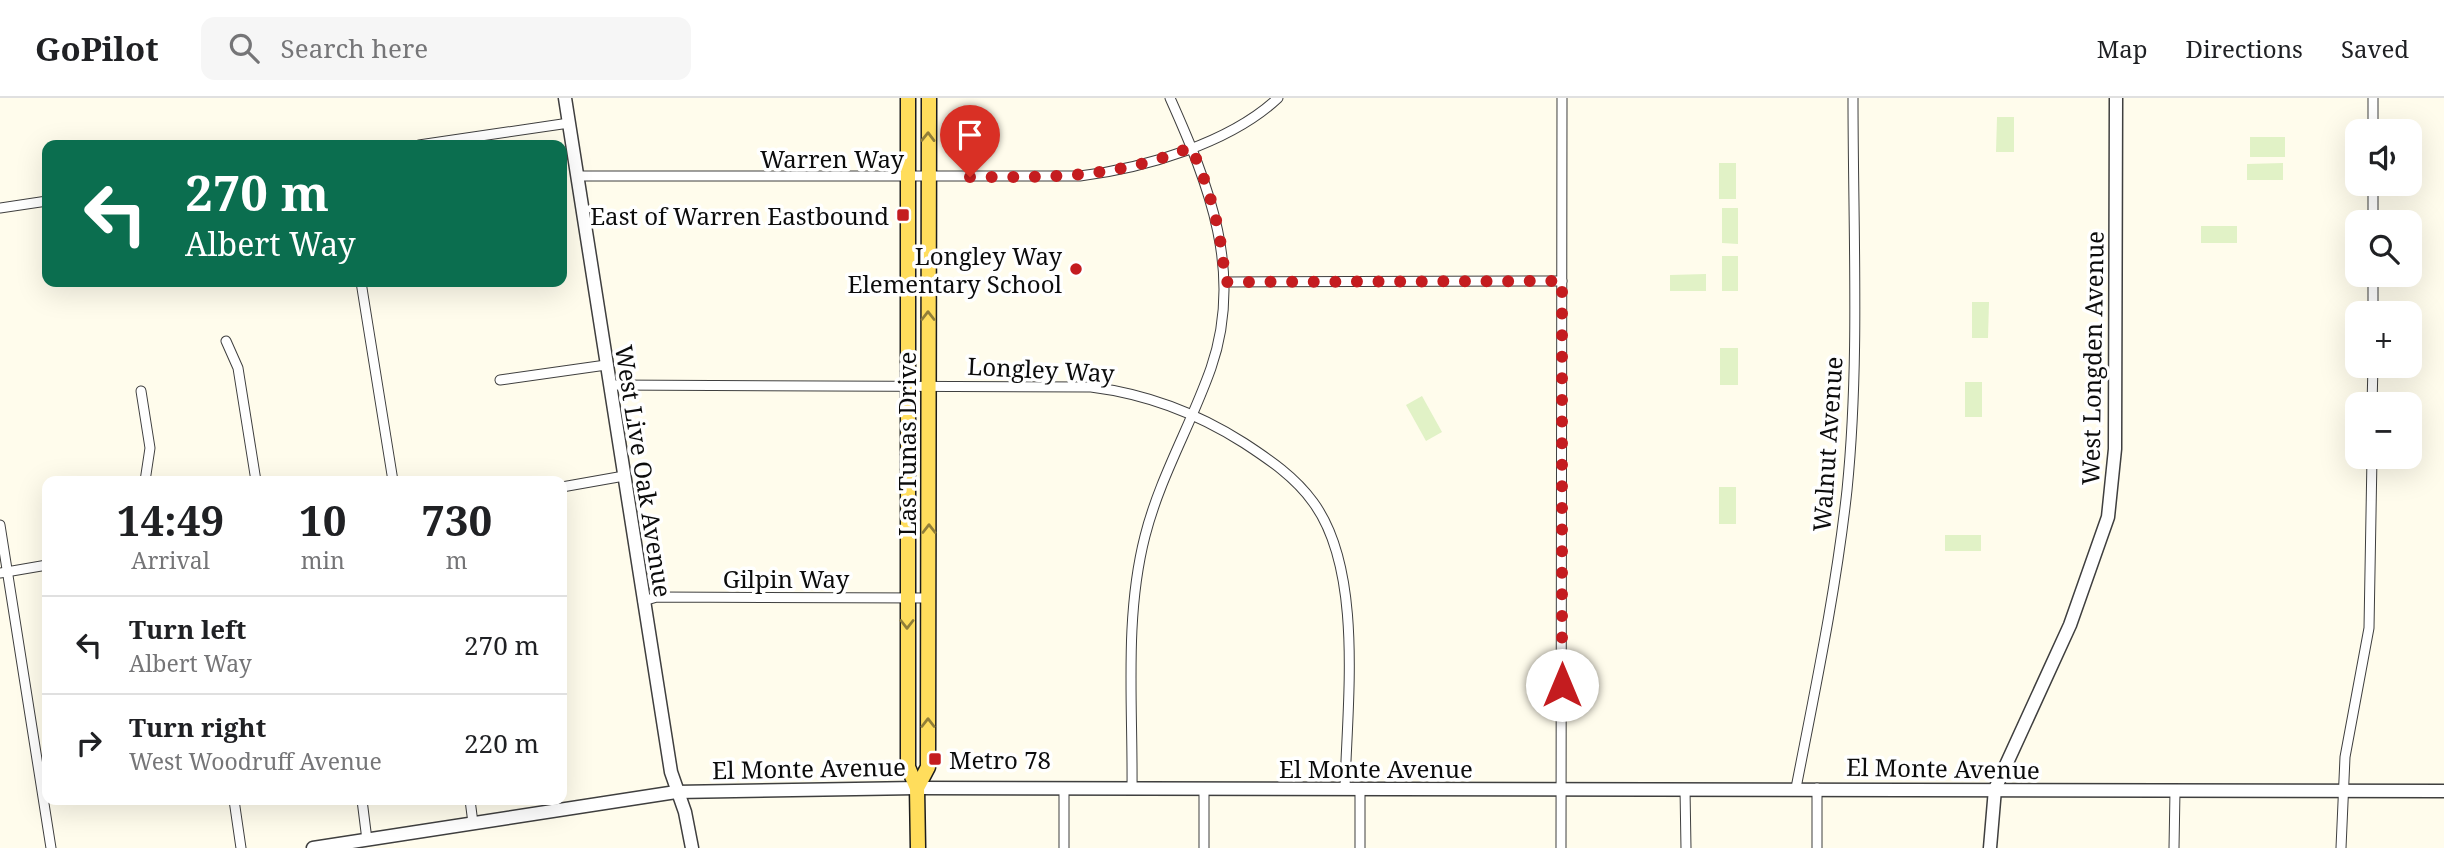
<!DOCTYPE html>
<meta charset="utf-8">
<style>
body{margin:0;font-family:"Noto Serif",serif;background:#f6f6f6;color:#202124;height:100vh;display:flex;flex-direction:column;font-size:26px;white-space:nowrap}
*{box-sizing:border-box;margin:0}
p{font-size:23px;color:#757577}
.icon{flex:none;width:38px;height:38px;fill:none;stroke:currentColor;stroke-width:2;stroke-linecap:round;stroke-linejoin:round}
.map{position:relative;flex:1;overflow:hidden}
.details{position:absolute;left:42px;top:378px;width:525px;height:329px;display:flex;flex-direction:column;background:#fff;border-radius:14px;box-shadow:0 7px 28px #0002}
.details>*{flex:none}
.banner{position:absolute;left:42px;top:42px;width:525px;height:147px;border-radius:14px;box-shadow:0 7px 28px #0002;background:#0b6e4f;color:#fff;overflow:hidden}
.tools{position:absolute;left:2345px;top:21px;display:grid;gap:14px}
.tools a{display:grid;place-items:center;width:77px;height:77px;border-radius:14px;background:#fff;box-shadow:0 7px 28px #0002;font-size:35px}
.pin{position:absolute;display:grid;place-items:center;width:60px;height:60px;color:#fff;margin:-72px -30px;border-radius:50% 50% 50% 0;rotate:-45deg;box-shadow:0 0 7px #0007}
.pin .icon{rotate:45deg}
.me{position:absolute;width:77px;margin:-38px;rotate:0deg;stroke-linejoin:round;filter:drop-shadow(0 0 5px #0008)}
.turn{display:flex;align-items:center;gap:24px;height:147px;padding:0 28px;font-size:32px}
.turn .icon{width:91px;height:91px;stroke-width:2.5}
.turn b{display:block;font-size:49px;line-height:60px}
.eta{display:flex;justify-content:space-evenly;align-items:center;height:119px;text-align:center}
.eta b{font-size:42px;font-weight:700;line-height:49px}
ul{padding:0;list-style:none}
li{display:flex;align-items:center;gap:21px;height:98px;padding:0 28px;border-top:2px solid #e0e0e0}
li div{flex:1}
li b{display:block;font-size:26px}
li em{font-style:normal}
header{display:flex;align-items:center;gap:42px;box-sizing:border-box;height:98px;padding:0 35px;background:#fff;border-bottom:2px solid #e0e0e0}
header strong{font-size:33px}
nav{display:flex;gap:38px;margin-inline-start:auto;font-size:24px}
.search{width:490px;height:63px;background:#f6f6f6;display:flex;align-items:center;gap:18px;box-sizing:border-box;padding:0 24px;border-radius:14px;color:#757577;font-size:26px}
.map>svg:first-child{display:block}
.pitch{fill:#e1f2c6}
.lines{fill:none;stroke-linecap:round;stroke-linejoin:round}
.minor-casing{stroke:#3f3f3f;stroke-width:11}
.tertiary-casing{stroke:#3f3f3f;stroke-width:15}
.primary-casing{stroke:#1d1d1d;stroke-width:17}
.minor{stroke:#fff;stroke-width:9}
.tertiary{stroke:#fff;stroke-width:12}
.primary{stroke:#ffdd5c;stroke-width:14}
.oneway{stroke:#927f38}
.route{stroke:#c41c1f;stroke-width:12;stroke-dasharray:0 21.6}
.poi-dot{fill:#c41c1f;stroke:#fff;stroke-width:2.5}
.labels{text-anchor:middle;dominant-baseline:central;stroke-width:7;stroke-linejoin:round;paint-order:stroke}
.street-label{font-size:24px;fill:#0c0c0c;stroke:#fff}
.poi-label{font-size:24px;fill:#0c0c0c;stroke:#fff;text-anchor:end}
</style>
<header>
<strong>GoPilot</strong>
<div class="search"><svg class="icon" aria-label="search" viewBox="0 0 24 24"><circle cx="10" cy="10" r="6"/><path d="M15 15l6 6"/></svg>Search here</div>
<nav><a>Map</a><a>Directions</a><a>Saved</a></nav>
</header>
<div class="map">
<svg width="2444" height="750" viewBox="0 0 2444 750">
<rect width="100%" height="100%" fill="#fffcec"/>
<g class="pitch">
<polygon points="1997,19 2014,19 2014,54 1996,54"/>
<rect x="2250" y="39" width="35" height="20"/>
<rect x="1719" y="65" width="17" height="36"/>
<polygon points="2283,65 2283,82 2247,82 2247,66"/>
<polygon points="1722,110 1738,110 1738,146 1722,145"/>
<rect x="2201" y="128" width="36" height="17"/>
<rect x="1722" y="158" width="16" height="35"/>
<polygon points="1706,176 1706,193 1670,193 1670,177"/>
<polygon points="1972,204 1989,204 1988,240 1972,240"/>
<rect x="1720" y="250" width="18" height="37"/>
<rect x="1965" y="284" width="17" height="35"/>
<polygon points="1422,298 1442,334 1426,343 1406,307"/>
<rect x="1719" y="389" width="17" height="37"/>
<rect x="1945" y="437" width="36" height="16"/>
</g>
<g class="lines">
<defs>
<g id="minor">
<polyline points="2373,33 2373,0"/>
<polyline points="419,47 569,25"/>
<path d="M578 78H1080C1145 70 1230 45 1278 0"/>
<polyline points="0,110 47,103"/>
<polyline points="2373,124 2373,86"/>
<polyline points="361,184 393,383"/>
<polyline points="1225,184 1562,183"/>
<polyline points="2373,215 2373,177"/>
<polyline points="226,243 238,270 256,383"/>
<polyline points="500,282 606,267"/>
<path d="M610 287 1091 289C1147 296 1197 315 1244 345 1270 362 1295 379 1313 404 1364 473 1347 606 1345 690"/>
<polyline points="141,293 150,350 145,383"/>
<polyline points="2372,306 2373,268"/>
<polyline points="562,389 624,378"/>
<polyline points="0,427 51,750"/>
<polyline points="0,475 47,467"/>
<polyline points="643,503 657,499 929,500"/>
<path d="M1796 690C1815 592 1836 493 1847 392 1860 263 1853 130 1853 0"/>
<polyline points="1064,691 1064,750"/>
<path d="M1132 691C1133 608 1124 520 1145 438 1160 379 1191 327 1211 270 1244 175 1209 87 1170 0"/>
<polyline points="1685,691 1686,750"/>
<polyline points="234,702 241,750"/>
<polyline points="362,702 367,742"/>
<polyline points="470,702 473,725"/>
<polyline points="1204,750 1204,691"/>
<polyline points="1360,750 1360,690"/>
<polyline points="1561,750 1562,0"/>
<polyline points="1817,750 1817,690"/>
<polyline points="2174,750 2175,693"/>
<polyline points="2341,750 2345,659 2369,530 2372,359"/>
</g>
<g id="tertiary">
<polyline points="565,0 671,674 685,714 692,750"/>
<polyline points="313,750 676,694 917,690 2444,693"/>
<polyline points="1990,750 1995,691 2070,527 2108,419 2115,351 2116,0"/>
</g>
<g id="primary">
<polyline points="908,0 908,669 917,690 918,750"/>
<polyline points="917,690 928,669 929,0"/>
</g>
</defs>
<use href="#minor" class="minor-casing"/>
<use href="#tertiary" class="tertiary-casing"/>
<use href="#primary" class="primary-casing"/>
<use href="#minor" class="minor"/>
<use href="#tertiary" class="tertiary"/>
<use href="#primary" class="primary"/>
</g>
<defs><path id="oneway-chevron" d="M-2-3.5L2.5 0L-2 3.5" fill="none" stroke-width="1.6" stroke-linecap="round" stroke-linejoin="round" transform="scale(1.75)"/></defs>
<g class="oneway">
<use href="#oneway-chevron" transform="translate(928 39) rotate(-89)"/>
<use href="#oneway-chevron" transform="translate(928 218) rotate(-90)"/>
<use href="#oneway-chevron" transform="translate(929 431) rotate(-90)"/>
<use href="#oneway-chevron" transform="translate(907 526) rotate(90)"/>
<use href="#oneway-chevron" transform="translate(928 625) rotate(-90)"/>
</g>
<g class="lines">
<path class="route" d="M970 79C1049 79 1117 81 1191 49 1211 93 1222 136 1225 184L1562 183V587"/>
</g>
<g class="poi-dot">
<rect x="896" y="110" width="14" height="14" rx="3.5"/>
<circle cx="1076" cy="171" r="7"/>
<rect x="928" y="654" width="14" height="14" rx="3.5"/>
</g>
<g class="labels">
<g class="street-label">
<text x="832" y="60">Warren Way</text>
<text transform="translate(2092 260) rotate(-89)">West Longden Avenue</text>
<text transform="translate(1041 271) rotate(3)">Longley Way</text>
<text transform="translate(906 346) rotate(-90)">Las Tunas Drive</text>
<text transform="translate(1827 346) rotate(-86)">Walnut Avenue</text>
<text transform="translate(644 373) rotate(81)">West Live Oak Avenue</text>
<text x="786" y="480">Gilpin Way</text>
<text transform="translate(809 670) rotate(-1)">El Monte Avenue</text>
<text x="1376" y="670">El Monte Avenue</text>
<text transform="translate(1943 670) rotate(1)">El Monte Avenue</text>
</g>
<g class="poi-label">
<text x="889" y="117">East of Warren Eastbound</text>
<text x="1062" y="157">Longley Way<tspan x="1062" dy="28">Elementary School</tspan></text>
<text x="949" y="661" text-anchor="start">Metro 78</text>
</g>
</g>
</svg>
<div class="tools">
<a><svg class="icon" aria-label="sound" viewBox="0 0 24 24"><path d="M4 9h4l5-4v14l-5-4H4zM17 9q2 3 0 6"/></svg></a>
<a><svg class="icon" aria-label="search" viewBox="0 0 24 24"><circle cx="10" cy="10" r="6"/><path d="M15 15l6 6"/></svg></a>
<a>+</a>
<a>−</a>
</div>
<div class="pin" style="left:970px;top:79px;background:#d93025"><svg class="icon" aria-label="arrive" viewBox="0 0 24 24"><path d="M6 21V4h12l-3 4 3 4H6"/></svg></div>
<svg class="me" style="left:1562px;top:587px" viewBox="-20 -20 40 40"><circle r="19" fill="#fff"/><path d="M0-13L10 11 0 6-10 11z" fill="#c41c1f"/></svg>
<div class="banner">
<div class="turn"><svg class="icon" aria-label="left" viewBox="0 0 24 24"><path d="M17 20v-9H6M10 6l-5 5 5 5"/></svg><div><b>270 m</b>Albert Way</div></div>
</div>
<section class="details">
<div class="eta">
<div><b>14:49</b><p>Arrival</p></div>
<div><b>10</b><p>min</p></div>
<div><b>730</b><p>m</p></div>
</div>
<ul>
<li><svg class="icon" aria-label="left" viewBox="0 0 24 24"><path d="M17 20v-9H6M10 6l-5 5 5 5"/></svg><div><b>Turn left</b><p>Albert Way</p></div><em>270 m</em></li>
<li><svg class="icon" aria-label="right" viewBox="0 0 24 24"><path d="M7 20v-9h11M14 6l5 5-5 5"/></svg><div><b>Turn right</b><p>West Woodruff Avenue</p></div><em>220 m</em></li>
</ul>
</section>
</div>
